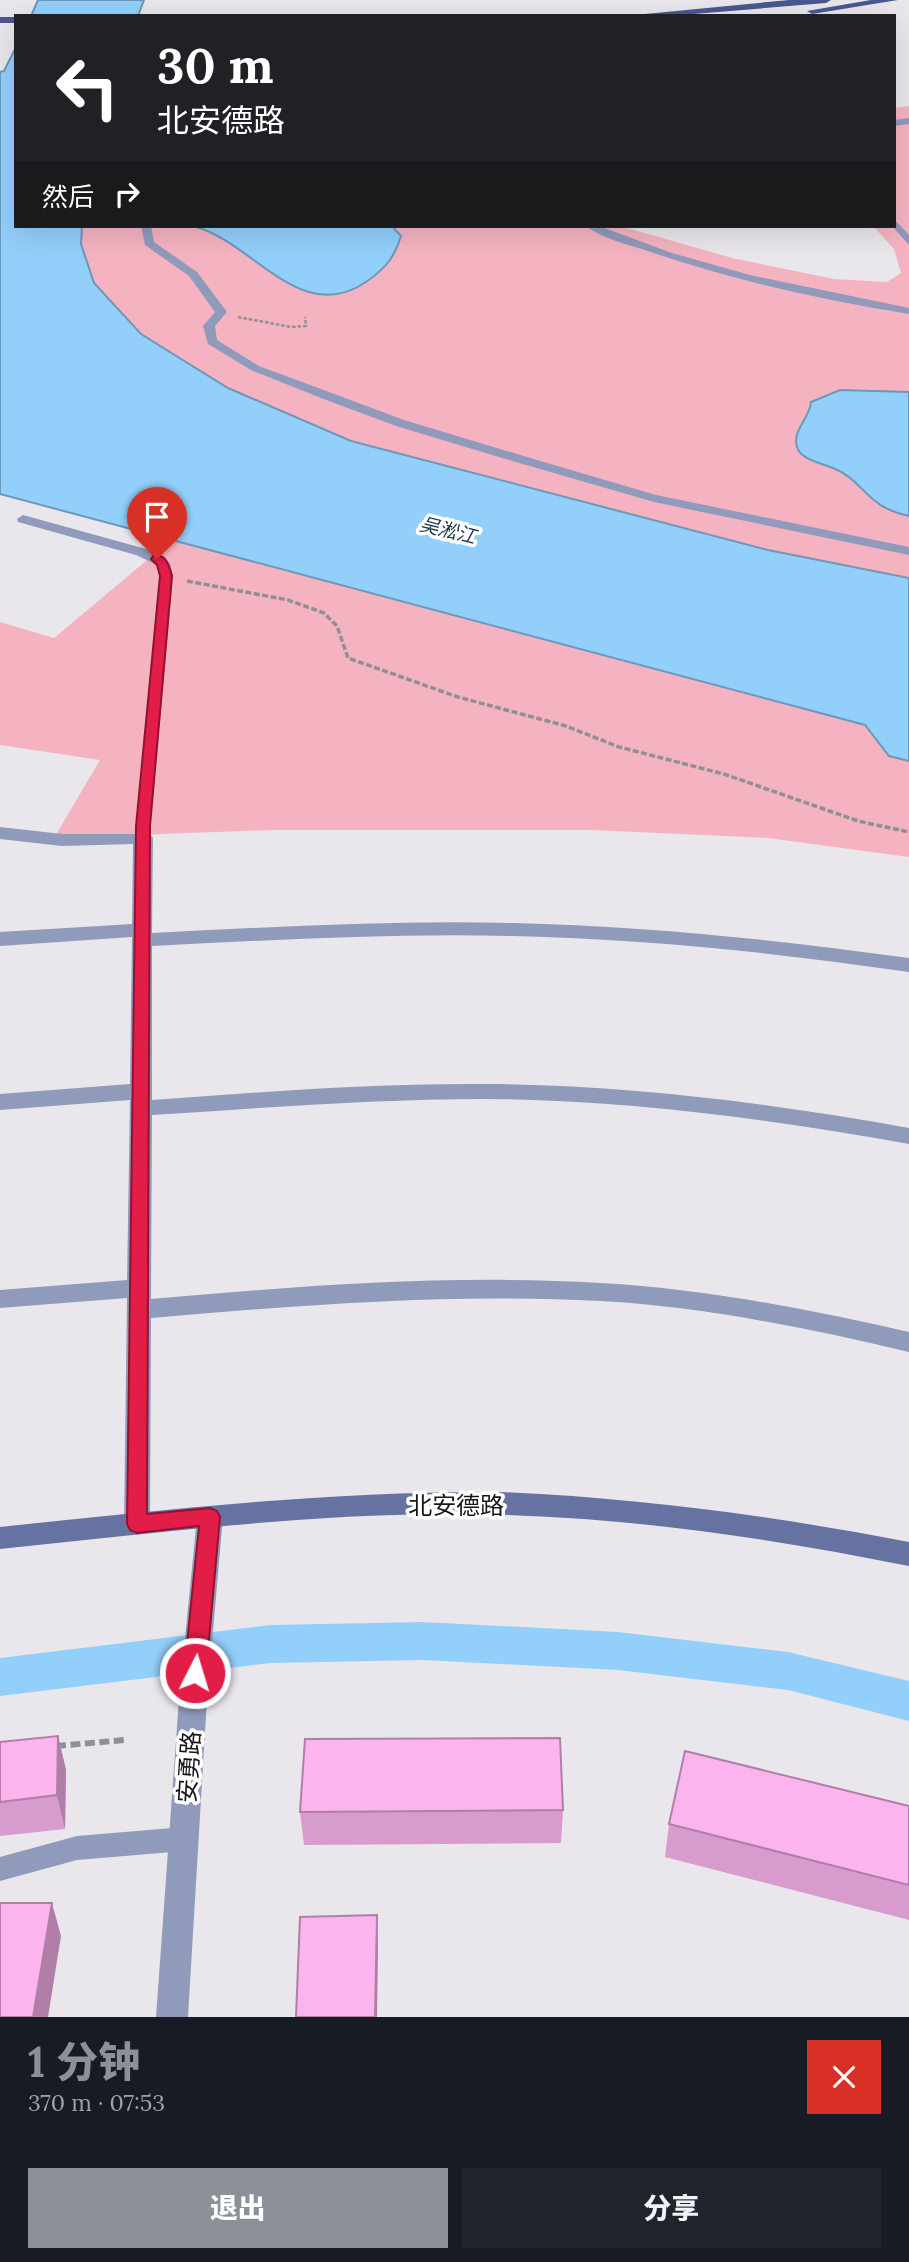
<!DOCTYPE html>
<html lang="zh">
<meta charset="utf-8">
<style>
body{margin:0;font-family:Lora,"Noto Sans SC",serif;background:#20242c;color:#f1f3f6;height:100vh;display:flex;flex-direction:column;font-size:26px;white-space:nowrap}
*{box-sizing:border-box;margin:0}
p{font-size:23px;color:#9ea1a6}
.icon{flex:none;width:38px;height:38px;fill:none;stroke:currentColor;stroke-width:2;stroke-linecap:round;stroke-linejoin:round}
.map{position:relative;height:2017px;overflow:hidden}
.drawer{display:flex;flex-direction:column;background:#171b24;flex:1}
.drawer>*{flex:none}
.guide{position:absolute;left:14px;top:14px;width:882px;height:214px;border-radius:0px;box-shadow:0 7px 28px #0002;background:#202124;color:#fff;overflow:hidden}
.pin{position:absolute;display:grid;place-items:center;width:60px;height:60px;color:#fff;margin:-72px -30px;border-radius:50% 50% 50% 0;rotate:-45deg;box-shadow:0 0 7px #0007}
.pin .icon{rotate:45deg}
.me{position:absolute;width:77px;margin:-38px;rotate:5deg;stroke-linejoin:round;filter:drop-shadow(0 0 5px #0008)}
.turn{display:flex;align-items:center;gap:24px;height:147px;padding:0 28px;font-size:32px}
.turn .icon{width:91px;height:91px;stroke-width:2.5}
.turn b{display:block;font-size:49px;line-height:60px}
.then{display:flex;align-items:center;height:66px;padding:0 28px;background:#0003;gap:14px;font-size:26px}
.round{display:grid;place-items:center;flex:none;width:74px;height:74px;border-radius:0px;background:#20242c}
.summary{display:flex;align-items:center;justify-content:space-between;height:119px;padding:0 28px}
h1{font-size:42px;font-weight:800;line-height:52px;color:#8c9099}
.button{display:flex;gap:14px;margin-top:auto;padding:14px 28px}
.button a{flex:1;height:80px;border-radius:0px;background:#8c9099;color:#fff;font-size:28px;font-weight:800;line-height:80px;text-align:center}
.button a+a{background:#20242c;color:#f1f3f6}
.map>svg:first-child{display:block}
.green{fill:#f5b3c2}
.water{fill:#93cffb;stroke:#6e98b7;stroke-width:2}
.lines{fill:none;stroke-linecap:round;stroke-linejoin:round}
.canal{fill:#93cffb;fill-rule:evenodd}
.path-far2{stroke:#908f93;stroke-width:2.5;stroke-dasharray:3.5 2;stroke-linecap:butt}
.path-far1{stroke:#908f93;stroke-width:3.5;stroke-dasharray:6 2.5;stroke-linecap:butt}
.path{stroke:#908f93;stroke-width:6;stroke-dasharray:10 4.5;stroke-linecap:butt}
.lane{fill:#909aba;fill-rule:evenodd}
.street{fill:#909aba;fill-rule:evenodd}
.secondary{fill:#6673a2;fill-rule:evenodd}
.primary{fill:#495890;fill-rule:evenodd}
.wall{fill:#d89bcd}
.shaded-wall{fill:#b07ea7}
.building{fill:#fbb4ee;stroke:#b07ea7;stroke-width:2}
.route{fill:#e11d48;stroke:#92132f;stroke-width:2}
.labels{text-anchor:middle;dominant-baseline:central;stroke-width:7;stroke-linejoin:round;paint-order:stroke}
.far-water-label{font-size:19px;font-style:italic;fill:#15364d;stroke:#fff}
.near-street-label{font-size:24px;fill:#171618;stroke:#fff}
</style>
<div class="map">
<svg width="909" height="2017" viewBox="0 0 909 2017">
<rect width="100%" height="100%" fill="#e9e7ec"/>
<g class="green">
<polygon points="909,106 909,578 768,550 351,441 228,388 141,334 94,283 81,244 82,226 620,226 732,258 834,279 887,282 901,273 894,249 873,226 894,226 894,108"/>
<polygon points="171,540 865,725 889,756 909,761 909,857 768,838 591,830 272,830 54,838 100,760 0,745 0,622 54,638"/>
</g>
<g class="water">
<polygon points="38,0 144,0 138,16 31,16"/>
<polygon points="16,47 16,226 82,226 81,244 94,283 141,334 228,388 351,441 768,550 909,578 909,761 889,756 865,725 0,494 0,72 4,71"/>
<path d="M193 226H392L401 236C394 258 386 268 366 282 300 327 253 241 193 226Z"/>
<path d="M840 390 909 392V516C865 507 864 480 833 468 821 463 801 460 797 447 792 430 810 418 811 402Z"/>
</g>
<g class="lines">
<polygon class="canal" points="423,1622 618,1632 788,1652 909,1681 909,1721 788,1690 618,1670 423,1660 271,1663 0,1696 0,1658 271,1625"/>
<polyline class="path-far2" points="238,317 291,327 306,326 305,317"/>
<polyline class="path-far1" points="187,581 288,600 324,613 337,626 348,658 458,697 566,726 619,747 724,774 858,821 909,832"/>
<polyline class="path" points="56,1746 125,1740"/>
<g class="lane">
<polygon points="909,118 909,124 894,126 894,120"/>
<polygon points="894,219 909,235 909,245 892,226 894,226"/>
<polygon points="141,226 151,226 154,242 197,272 227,312 215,326 217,340 259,366 329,392 404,420 517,454 656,495 909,547 909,555 654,502 509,460 396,426 321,398 251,370 208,344 203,326 215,312 189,276 145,245"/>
<path d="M586 226H599L672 253 750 275 909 308V314C820 299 730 280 645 250 626 244 601 238 586 226Z"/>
<polygon points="23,515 146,549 170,563 173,576 149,841 137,841 135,838 159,576 157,565 136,555 18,522 17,519"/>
<polygon points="184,1827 193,1830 197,1839 193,1848 184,1851 77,1860 0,1881 0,1857 77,1836"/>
</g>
<g class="street">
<path d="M0 827 62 834H150L153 838 152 933C272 927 393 920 513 923 646 926 778 940 909 958V972C778 953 646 939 513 936 393 933 272 940 152 946V1100C263 1092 375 1083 486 1084 628 1085 770 1103 909 1128V1144C770 1119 628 1100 486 1099 375 1099 263 1108 152 1115L151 1299C301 1286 450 1274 601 1283 705 1289 808 1309 909 1332V1352C808 1328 705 1307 601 1301 450 1293 301 1305 151 1318L150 1524 146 1532 137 1535 128 1532 124 1524 127 1298 0 1308V1290L127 1280 130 1100 0 1110V1094L130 1084 132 937 0 946V932L132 924 133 844 62 846 0 839Z"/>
<polygon points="210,1506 219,1509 223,1517 207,1699 188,2017 156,2017 179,1699 197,1517 201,1509"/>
</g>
<path class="secondary" d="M501 1492C639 1498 774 1516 909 1542V1566C755 1535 600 1513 442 1514 294 1515 147 1534 0 1549V1527C167 1509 333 1491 501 1492Z"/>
<g class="primary">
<polygon points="789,0 831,0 826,3 669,16 624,16"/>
<polygon points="871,0 898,0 812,14 807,11"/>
<rect x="0" y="17" width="16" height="6"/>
</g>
</g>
<g class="wall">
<polygon points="58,1736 66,1770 65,1829 0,1836 0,1742"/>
<polygon points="909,1806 909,1920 665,1857 669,1824"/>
<polygon points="563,1810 561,1843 304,1845 300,1812"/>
</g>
<g class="shaded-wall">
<polygon points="58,1736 66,1770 65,1829 57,1795"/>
<polygon points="52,1903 61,1936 48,2017 33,2017"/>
<polygon points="377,1915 378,1947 377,2017 375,2017"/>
</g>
<g class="building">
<polygon points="58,1736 57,1795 0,1802 0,1742"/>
<polygon points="560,1738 563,1810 300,1812 305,1739"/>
<polygon points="685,1751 909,1806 909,1885 669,1824"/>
<polygon points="0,1903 52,1903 33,2017 0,2017"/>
<polygon points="377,1915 375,2017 296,2017 300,1917"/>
</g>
<path class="route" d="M153 556C166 553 169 565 172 576L150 826 147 1514 210 1508 217 1511 220 1517 206 1673 203 1680 195 1682 188 1680 184 1673 199 1526 137 1533 130 1530 127 1524 136 826 160 576 157 565 151 559Z"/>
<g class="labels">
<g class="far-water-label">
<text transform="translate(448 530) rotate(14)">吴淞江</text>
</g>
<g class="near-street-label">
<text x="456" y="1505">北安德路</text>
<text transform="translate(189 1767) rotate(-86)">安勇路</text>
</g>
</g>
</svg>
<div class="pin" style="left:157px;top:559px;background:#d93025"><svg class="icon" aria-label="arrive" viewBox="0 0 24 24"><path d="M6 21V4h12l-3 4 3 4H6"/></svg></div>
<svg class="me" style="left:195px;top:1673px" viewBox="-20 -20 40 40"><circle r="17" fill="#e11d48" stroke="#fff" stroke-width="3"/><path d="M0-11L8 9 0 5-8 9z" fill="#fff"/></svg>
<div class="guide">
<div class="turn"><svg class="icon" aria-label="left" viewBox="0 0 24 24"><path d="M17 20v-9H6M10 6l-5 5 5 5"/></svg><div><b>30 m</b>北安德路</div></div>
<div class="then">然后<svg class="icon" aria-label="right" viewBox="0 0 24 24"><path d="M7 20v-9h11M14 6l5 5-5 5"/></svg></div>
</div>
</div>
<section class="drawer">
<div class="summary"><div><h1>1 分钟</h1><p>370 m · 07:53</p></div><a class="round" style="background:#d93025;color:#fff"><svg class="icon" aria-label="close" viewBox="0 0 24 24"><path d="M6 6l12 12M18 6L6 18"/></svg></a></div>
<div class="button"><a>退出</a><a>分享</a></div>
</section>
